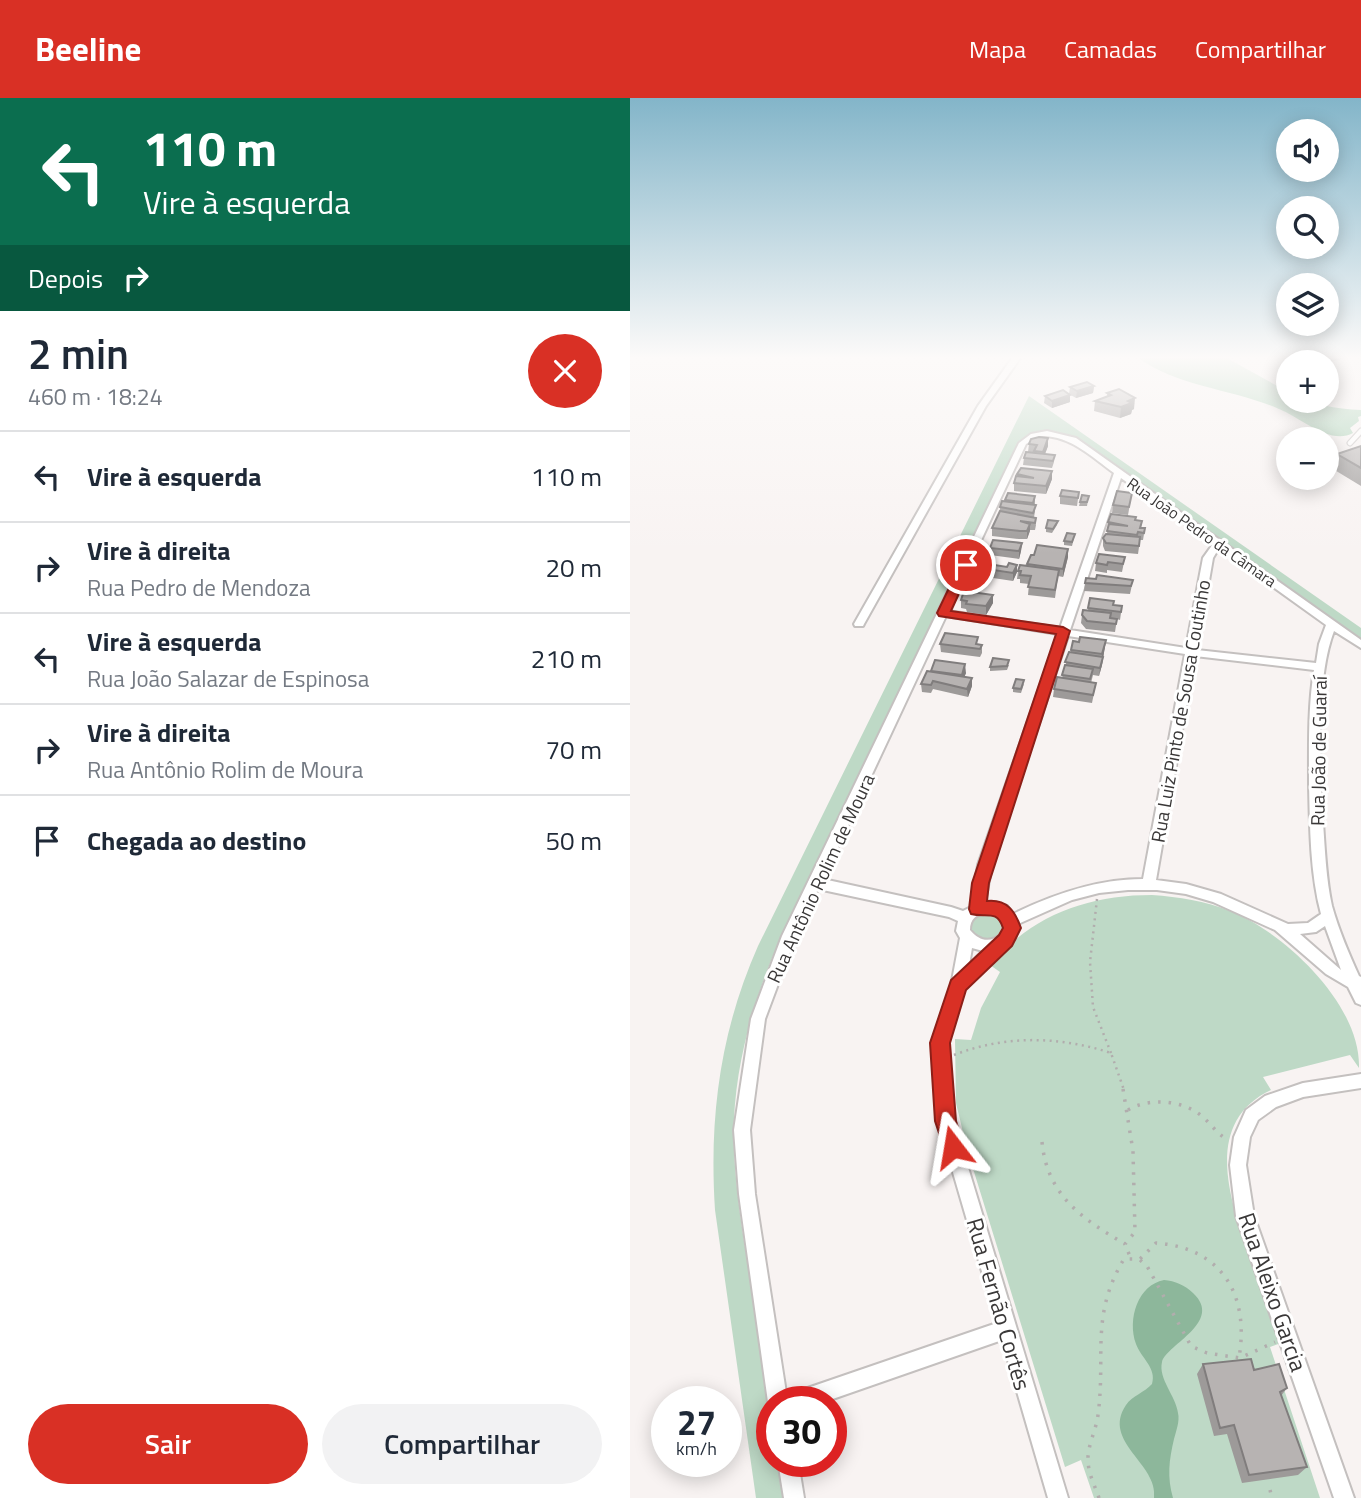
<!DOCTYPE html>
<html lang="pt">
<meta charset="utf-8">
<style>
body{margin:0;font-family:"Titillium Web",sans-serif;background:#f2f2f3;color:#1f2937;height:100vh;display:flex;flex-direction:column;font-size:26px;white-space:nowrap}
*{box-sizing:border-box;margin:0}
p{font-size:23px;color:#747a83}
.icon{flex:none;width:38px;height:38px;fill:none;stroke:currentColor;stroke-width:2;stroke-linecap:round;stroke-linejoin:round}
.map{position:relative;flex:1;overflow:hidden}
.details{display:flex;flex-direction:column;background:#fff;width:630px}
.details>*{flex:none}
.guide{background:#0b6e4f;color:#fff;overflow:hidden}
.controls{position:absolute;left:646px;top:21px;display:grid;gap:14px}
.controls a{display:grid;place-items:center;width:63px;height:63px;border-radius:50%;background:#fff;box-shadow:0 4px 18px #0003;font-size:35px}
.speed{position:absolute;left:21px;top:1288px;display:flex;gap:14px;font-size:35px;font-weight:700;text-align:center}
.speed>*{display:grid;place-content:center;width:91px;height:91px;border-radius:50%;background:#fff;box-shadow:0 4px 18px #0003;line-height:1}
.speed small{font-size:18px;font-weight:400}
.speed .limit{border:10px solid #d22;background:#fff;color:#111}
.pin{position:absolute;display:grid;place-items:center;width:60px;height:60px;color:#fff;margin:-30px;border:4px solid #fff;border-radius:50%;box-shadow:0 2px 7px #0007}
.me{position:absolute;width:77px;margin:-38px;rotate:346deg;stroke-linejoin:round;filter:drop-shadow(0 0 5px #0008)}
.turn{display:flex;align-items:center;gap:24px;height:147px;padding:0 28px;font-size:32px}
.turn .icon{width:91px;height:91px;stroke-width:2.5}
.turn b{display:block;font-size:49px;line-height:60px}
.then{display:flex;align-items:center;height:66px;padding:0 28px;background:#0003;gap:14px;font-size:26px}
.round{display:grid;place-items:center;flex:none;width:74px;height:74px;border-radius:37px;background:#f2f2f3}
.headline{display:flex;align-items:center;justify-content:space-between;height:119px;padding:0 28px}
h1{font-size:42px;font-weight:600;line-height:52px}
.action{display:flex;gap:14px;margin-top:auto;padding:14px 28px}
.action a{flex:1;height:80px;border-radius:42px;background:#d93025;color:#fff;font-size:28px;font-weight:600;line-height:80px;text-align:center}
.action a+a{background:#f2f2f3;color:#1f2937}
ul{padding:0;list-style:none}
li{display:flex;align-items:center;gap:21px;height:91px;padding:0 28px;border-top:2px solid #e0e1e3}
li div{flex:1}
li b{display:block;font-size:26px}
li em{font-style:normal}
header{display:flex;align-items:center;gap:42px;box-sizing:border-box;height:98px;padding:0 35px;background:#d93025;color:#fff}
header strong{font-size:33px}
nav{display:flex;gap:38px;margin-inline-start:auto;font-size:24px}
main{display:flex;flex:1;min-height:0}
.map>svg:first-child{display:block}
.green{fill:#bed9c6}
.forest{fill:#a4ceb1}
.water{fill:#8db79b}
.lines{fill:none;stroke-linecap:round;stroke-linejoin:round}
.service-casing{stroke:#c4c0bf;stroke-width:7}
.minor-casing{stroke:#c4c0bf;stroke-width:4}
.path-far1{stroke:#b1adad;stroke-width:2.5;stroke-dasharray:2 4.5;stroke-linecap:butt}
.path{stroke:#b1adad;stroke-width:3.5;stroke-dasharray:2.5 8;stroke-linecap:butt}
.service{stroke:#fff;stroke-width:4.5}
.minor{fill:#fff;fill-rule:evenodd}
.wall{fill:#9d9a99}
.shaded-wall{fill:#807d7d}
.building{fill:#b7b3b2;stroke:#807d7d;stroke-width:2}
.route{fill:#d93025;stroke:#8d1f18;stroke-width:2}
.labels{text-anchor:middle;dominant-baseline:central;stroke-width:6;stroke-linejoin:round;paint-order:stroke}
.far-street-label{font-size:16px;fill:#3a3838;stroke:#fff}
.street-label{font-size:19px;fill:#3a3838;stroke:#fff}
.near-street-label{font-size:23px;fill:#3a3838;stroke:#fff}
</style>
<header>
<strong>Beeline</strong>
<nav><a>Mapa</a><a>Camadas</a><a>Compartilhar</a></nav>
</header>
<main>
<section class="details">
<div class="guide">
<div class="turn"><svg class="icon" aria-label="left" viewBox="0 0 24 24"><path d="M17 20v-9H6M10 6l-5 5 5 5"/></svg><div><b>110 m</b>Vire à esquerda</div></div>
<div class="then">Depois<svg class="icon" aria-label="right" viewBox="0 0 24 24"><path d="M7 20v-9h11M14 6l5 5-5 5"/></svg></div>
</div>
<div class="headline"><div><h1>2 min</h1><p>460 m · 18:24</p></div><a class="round" style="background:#d93025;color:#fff"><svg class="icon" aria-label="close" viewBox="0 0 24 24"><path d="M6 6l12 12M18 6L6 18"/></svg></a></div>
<ul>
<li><svg class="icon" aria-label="left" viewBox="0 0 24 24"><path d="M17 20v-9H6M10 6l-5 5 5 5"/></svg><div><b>Vire à esquerda</b></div><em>110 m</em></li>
<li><svg class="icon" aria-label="right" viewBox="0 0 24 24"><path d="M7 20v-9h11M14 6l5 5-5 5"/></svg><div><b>Vire à direita</b><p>Rua Pedro de Mendoza</p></div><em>20 m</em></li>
<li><svg class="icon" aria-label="left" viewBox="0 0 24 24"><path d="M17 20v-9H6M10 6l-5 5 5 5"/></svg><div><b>Vire à esquerda</b><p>Rua João Salazar de Espinosa</p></div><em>210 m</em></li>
<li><svg class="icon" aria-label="right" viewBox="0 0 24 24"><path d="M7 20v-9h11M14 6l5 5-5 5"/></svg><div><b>Vire à direita</b><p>Rua Antônio Rolim de Moura</p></div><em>70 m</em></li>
<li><svg class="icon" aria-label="arrive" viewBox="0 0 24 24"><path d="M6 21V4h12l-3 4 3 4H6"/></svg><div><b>Chegada ao destino</b></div><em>50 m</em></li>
</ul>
<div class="action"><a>Sair</a><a>Compartilhar</a></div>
</section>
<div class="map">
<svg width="731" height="1400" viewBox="0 0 731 1400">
<rect width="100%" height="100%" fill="#f8f3f2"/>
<g class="green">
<path d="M399 298 731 530V543L443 339C425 333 404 331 389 344L142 860C118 920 101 986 104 1052 109 1156 142 1258 142 1363H148L154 1400H126L85 1112C79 1019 90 934 128 848Z"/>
<path d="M522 797C549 799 575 803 600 813 652 833 731 905 729 970L720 957 633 979 641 992C571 1025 601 1105 620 1159 631 1187 641 1216 651 1245L640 1249 690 1400H464L451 1362 435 1369 337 1051 326 1005 325 941 341 942 351 910 370 874 360 867C402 817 458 797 522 797Z"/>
<polygon points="351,813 365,814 375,821 373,838 354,844 339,834 338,825"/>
</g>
<path class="forest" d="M507 259H595L658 294V303C682 303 706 312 731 312V318L728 319 729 323 720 330 723 335C700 348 670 319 649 311 604 291 547 289 507 259Z"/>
<path class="water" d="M534 1182C545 1183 555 1187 563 1195 594 1224 537 1246 532 1264 528 1281 546 1298 548 1315 550 1323 546 1333 544 1341 539 1362 537 1379 543 1400H524C529 1366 471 1344 496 1307 502 1298 515 1294 522 1286 527 1270 511 1260 506 1246 497 1221 508 1187 534 1182Z"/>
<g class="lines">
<defs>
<polyline id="service" points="720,345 731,333"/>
<g id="minor">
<polygon points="383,259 391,259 356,308 234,526 233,528 225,528 224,526 348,308"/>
<path d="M417 333 446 340 731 542V550L704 533C685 582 690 670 693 724 695 752 696 781 702 808 709 833 719 856 729 878L731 879V907L726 905 718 889 696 876 645 832 583 804 556 796 527 792H498L469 795 442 802 388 826 385 841 374 850 335 890 318 945 324 1023 438 1400H418L372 1242 194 1304H142L141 1311 138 1304 109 1096 104 1032 121 921 152 838 389 345 401 336ZM410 338C440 337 462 359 484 375L430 530 318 513 396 346ZM491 380 583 446 573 460 556 550 440 532ZM589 450 696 527 689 546 686 565 567 552 583 460ZM316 518 428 536 348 767 341 809 333 813 321 809 193 781ZM438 538 555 556 513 781C467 781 424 796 383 816L377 808 355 804 362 767ZM565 558 684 572C678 609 679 648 679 686 680 729 680 775 691 816L678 825 658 826 591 796 556 786 526 782ZM188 791 319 819 328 823 326 833 330 840 321 888 302 945 308 1023 367 1225 166 1294 159 1297 157 1301 125 1096 120 1032 135 921 166 838ZM356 814 368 817 374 824 373 835C361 845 350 844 340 832 340 821 346 817 356 814ZM695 828 711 872 670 836 686 834ZM342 850 353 853 339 867Z"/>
<polygon points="731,976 731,990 673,999 646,1009 628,1022 620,1039 616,1067 624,1118 724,1400 704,1400 606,1118 600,1067 604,1039 616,1012 635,998 673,985"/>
<polygon points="148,1363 168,1363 174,1400 154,1400"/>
</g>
</defs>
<use href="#service" class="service-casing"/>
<use href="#minor" class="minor-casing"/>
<g class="path-far1">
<polyline points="467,801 460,864 463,909 481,955"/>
<path d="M324 957C375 937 429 938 481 955L494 992"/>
</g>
<g class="path">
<polyline points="493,991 503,1053 505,1134 495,1146 501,1161"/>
<path d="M498 1012C519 999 554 1002 573 1019 582 1027 587 1036 598 1042"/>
<path d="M412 1044C417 1097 452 1121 495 1146"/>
<polyline points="510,1162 517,1168 561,1248 577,1255 610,1260 645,1244"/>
<polyline points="640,1392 642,1400"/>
<path d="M469 1400C465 1388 459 1377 458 1364 457 1348 466 1333 468 1317 476 1257 460 1217 494 1161H510L526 1145C595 1150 621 1201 608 1265"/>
</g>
<use href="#service" class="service"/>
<use href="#minor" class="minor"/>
</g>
<g class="wall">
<polygon points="648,259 719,259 696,265 658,264"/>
<polygon points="464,288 463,295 446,300 439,296 440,289"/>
<polygon points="477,295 504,311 502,312 501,316 490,320 464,313 465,303 477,299"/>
<polygon points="415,298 440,304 422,310 414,305"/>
<polygon points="418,340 418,348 415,356 424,364 422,370 393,367 394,360 398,354 399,346"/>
<polygon points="731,348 731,388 703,371 707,356"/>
<polygon points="422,373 422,381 416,396 384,393 384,385 387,376"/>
<polygon points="449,394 447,408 430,406 430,398"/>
<polygon points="502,395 498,417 482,415 483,407"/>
<polygon points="405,398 405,414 404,419 406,427 405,432 400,432 397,441 389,441 362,438 362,430 370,413 370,409 375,404 375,402"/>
<polygon points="458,402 457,408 449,408 450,404"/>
<polygon points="506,422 512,423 511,430 515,430 513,442 510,442 508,456 475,453 473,448 473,440 477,436 478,424"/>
<polygon points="428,423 427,427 422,435 416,434 416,430"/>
<polygon points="445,436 442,448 434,447 434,443"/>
<polygon points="392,445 391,453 389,461 360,457 360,450"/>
<polygon points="438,451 438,459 433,479 428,478 425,500 398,497 399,486 390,485 390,481 387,481 388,473 397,468 404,457"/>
<polygon points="495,459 492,474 477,472 477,475 465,473 466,465"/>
<polygon points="361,467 377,469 387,467 387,474 383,483 343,477 343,469"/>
<polygon points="466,481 503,482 500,496 454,493 455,485"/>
<polygon points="460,500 483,507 492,508 490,522 487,521 485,534 456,531 451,525 452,517 458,512"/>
<polygon points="331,502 363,505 356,517 337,514 336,511 331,510"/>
<polygon points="476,542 472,567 469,578 463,577 461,585 466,585 462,605 423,599 424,591 432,580 439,554 441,554 441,552 449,544"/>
<polygon points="310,546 352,547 352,555 350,559 311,554"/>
<polygon points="379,567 377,572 360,573 360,569"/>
<polygon points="301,573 336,575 334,579 342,580 342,588 338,599 303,591 301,595 292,594 291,586 301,574"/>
<polygon points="394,586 391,595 383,594 383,590"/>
<polygon points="573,1266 624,1272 657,1290 651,1298 677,1369 668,1377 612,1385 597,1336 584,1338 567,1276"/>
</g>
<g class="shaded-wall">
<polygon points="675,259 719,259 696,265 673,264"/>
<polygon points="464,288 463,295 446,300 447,293"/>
<polygon points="440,297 440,304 422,310 422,303"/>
<polygon points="505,300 504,311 502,312 501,316 490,320 491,309 498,303"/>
<polygon points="418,340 418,348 413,361 413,354"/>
<polygon points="422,373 422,381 416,396 416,388"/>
<polygon points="400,426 400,433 397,441 397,433"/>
<polygon points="392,445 391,453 389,461 389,453"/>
<polygon points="438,451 438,459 433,479 433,471"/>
<polygon points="387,467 387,474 383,483 383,475"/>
<polygon points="363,497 363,505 356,517 356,508"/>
<polygon points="476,542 472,567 469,578 472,556"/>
<polygon points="335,566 336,575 332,585 332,577"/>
<polygon points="342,580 342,588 338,599 337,591"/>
</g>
<g class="building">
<polygon points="457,284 464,288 447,293 440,289"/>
<polygon points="489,291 505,300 498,303 502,305 491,309 465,303 481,297 477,295"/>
<polygon points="433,292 440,297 422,303 415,298"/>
<polygon points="409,339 418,340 413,354 404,353 407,347 399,346 401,341"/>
<polygon points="731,348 731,370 707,356"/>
<polygon points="396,354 425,357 423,363 394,360"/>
<polygon points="391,370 422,373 416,388 384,385 386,378 404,380 387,376"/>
<polygon points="432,392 449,394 448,400 430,398"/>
<polygon points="487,393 502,395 499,409 483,407"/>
<polygon points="378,395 405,398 403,405 375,402"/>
<polygon points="452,397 459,398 457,404 450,404"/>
<polygon points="372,403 406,407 403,415 370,409"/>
<polygon points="370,413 406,420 405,425 390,423 400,426 397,433 390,433 362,430"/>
<polygon points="481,416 506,419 505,422 512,423 510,430 515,430 514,435 508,434 507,437 477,433 479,426 498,428 478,424"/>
<polygon points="418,422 428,423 423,431 416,430"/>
<polygon points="437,435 445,436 442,444 434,443"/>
<polygon points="476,436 510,439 509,448 476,445 473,440"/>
<polygon points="363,442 392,445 389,453 360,450"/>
<polygon points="407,447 438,451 433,471 397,466 401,457 404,457"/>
<polygon points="469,456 495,459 493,466 478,464 477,467 466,465"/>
<polygon points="348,460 361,461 358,466 377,469 379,465 387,467 383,475 343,469"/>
<polygon points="390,467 429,472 425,492 398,489 401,478 390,477 391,473 388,473"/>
<polygon points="467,477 503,482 501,488 455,485 456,480 466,481"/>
<polygon points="334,493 363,497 356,508 336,506 337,503 331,502"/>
<polygon points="460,500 484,503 483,507 492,508 491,514 458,510"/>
<polygon points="453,512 481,515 480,520 487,521 486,526 457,523 452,517"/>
<polygon points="315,535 348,539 346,546 352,547 350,551 310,546"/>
<polygon points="450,539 476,542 472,556 441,552 443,543 449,544"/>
<polygon points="439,554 473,559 470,570 435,564"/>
<polygon points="363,560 379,562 377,568 360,569"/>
<polygon points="305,562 335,566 332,577 301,573"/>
<polygon points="435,567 463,571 460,581 432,577"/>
<polygon points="297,573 342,580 337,591 303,583 301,587 291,586"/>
<polygon points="427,579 466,585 463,597 424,591"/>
<polygon points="386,581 394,582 391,591 383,590"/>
<polygon points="621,1261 624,1272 649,1266 657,1290 650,1294 677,1369 619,1377 604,1327 590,1330 573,1266"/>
</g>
<linearGradient id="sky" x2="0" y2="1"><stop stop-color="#83b5c9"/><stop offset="0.57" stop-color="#fcfaf9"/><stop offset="1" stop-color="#fcfaf9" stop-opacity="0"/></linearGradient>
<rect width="731" height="455" fill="url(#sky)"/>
<path class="route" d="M336 463 342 467 321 513 433 529 440 533 359 785 357 803C377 801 385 813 391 830L382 848 336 892 320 945 326 1023 334 1049 331 1056 323 1059 316 1056 305 1023 300 945 321 882 369 837 373 830C367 811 356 820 341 816L339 811 342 785 426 536 309 518 307 515 330 467Z"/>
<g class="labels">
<g class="far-street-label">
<text transform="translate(572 434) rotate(35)">Rua João Pedro da Câmara</text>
</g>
<g class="street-label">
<text transform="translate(550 613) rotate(-80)">Rua Luiz Pinto de Sousa Coutinho</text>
<text transform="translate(688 653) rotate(-89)">Rua João de Guaraí</text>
<text transform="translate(190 780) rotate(-65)">Rua Antônio Rolim de Moura</text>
</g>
<g class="near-street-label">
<text transform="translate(643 1194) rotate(71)">Rua Aleixo Garcia</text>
<text transform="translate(369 1206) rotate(74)">Rua Fernão Cortês</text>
</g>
</g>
</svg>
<div class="controls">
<a><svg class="icon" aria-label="sound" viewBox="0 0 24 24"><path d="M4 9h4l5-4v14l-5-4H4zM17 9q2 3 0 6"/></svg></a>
<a><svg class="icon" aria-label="search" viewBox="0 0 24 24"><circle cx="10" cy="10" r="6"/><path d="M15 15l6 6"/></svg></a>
<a><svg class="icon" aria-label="layers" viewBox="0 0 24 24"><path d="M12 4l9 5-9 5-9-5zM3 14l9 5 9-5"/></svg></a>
<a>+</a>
<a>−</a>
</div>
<div class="speed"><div>27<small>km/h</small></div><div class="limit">30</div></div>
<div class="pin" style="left:336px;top:467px;background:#d93025"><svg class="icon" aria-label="arrive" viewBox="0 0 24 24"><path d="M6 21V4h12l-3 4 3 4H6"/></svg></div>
<svg class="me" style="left:323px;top:1049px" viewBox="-20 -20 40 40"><path d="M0-17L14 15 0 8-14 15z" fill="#d93025" stroke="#fff" stroke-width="4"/></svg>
</div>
</main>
